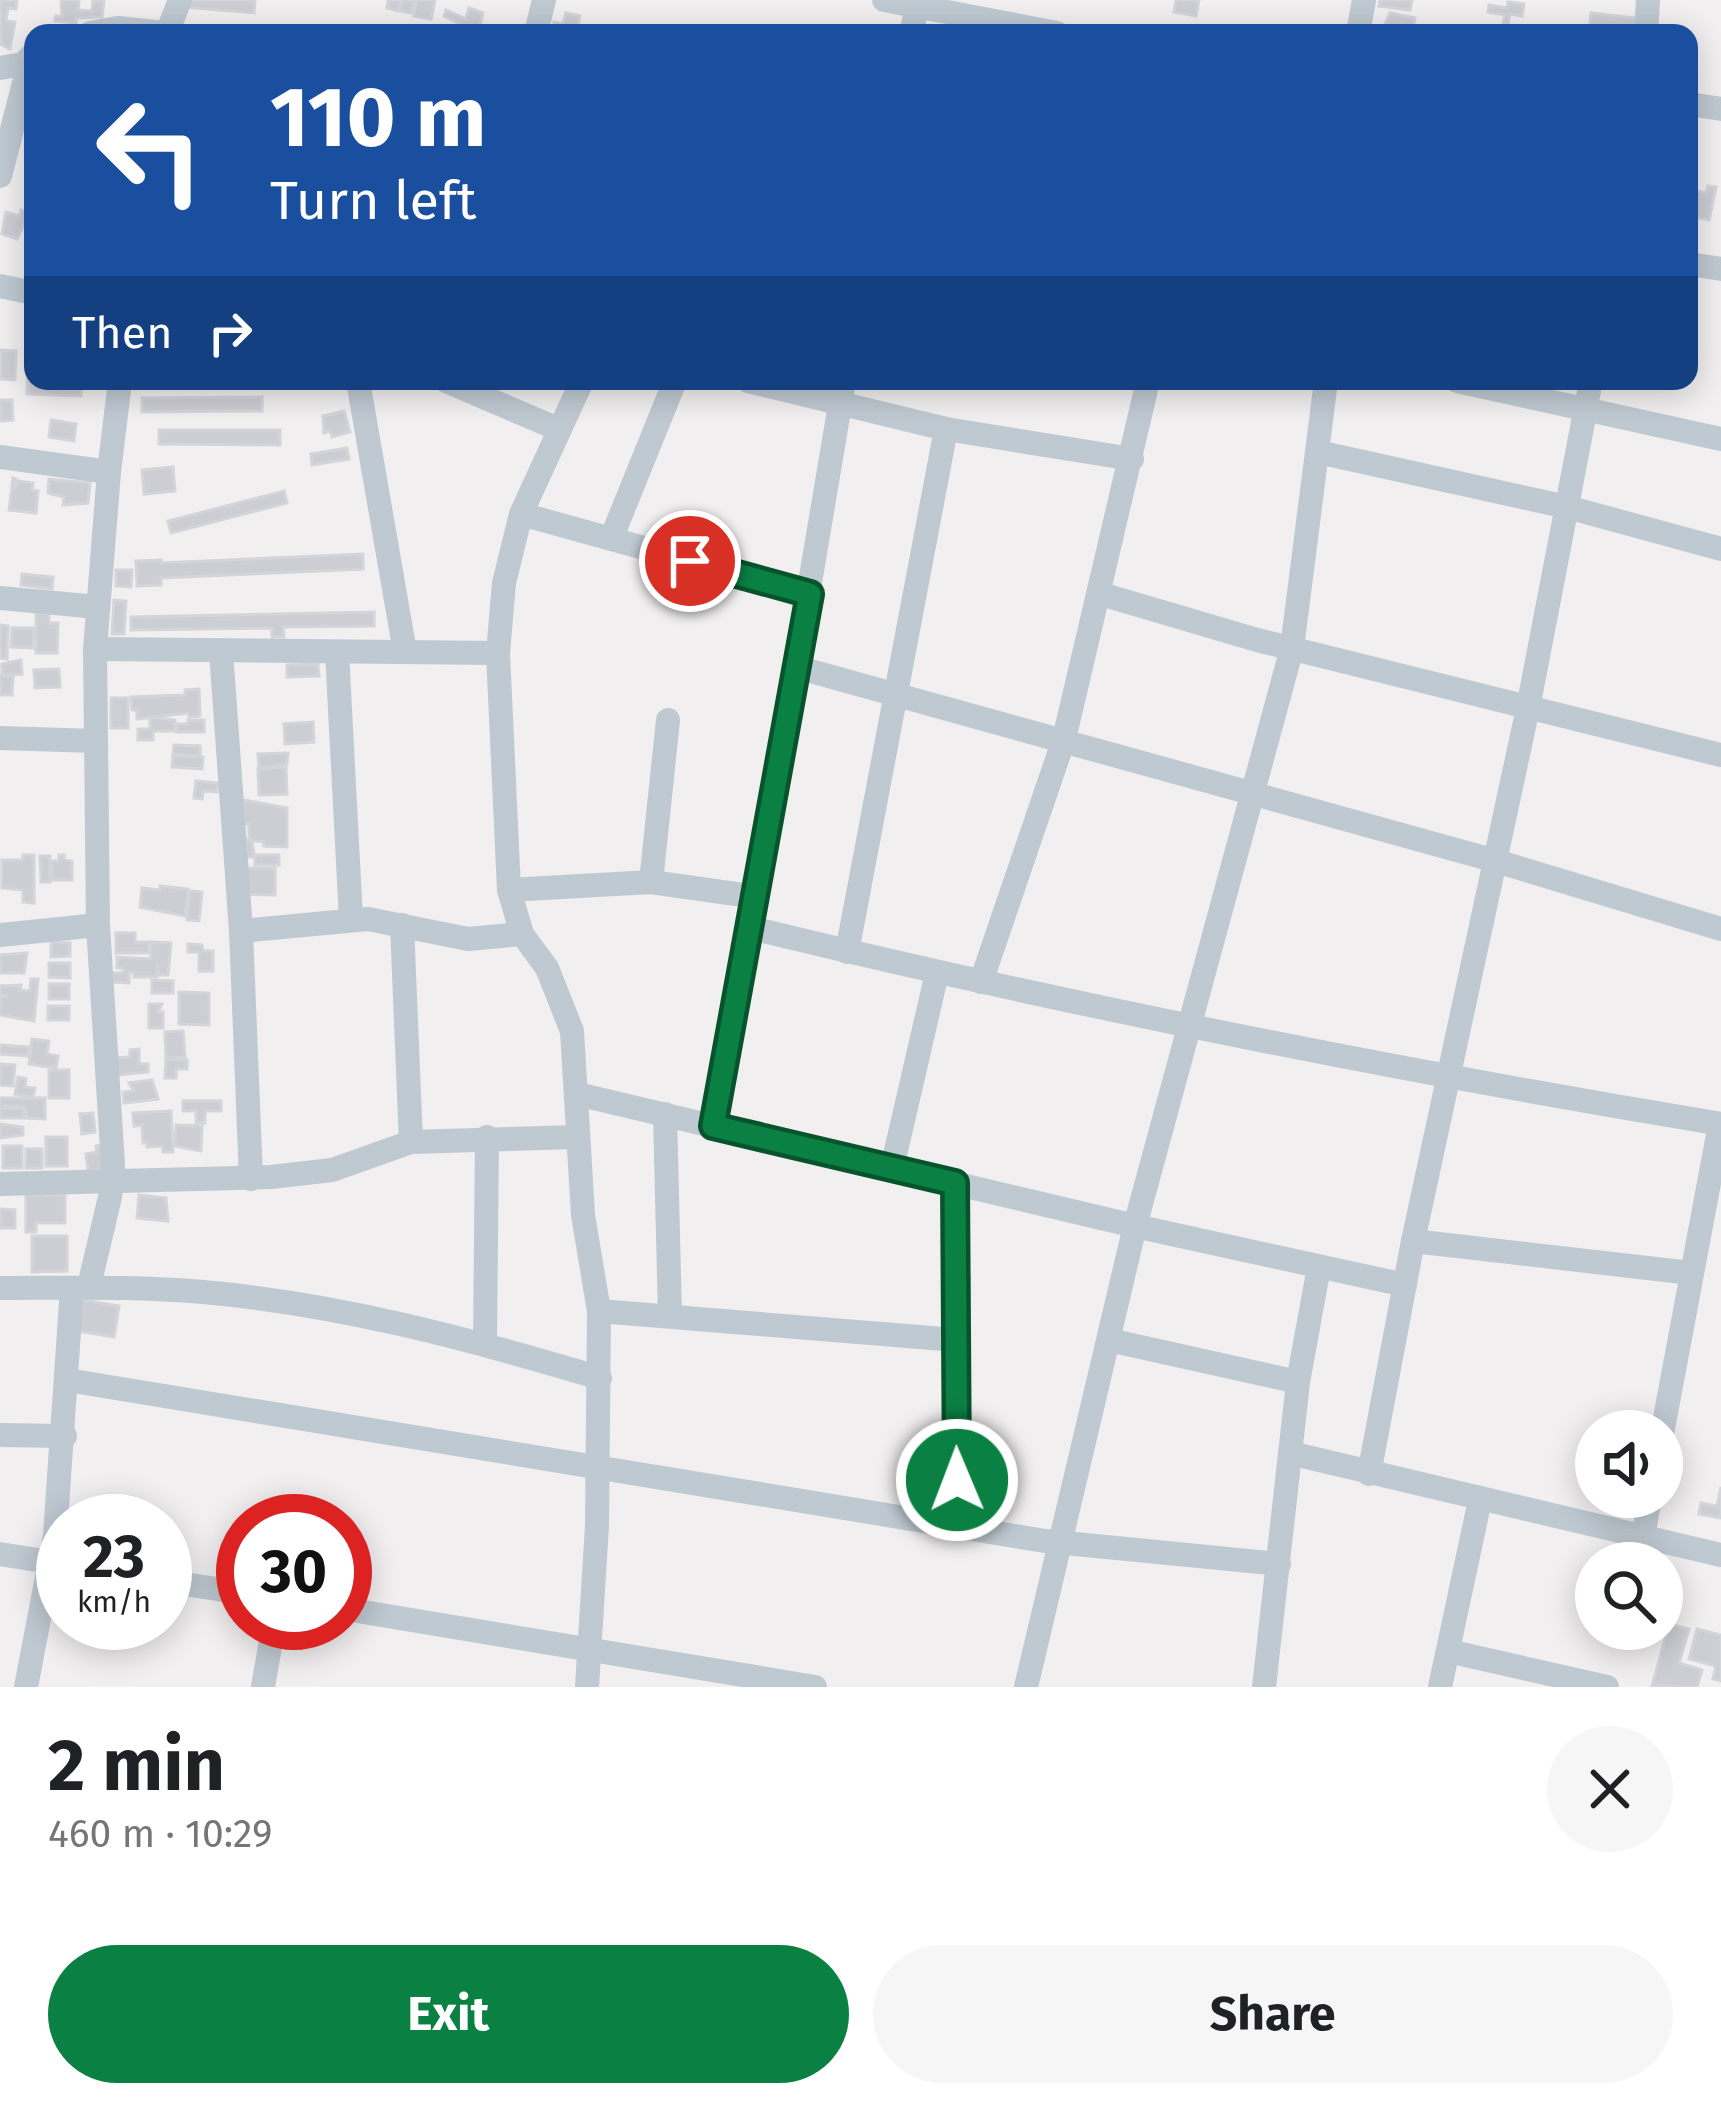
<!DOCTYPE html>
<meta charset="utf-8">
<style>
body{margin:0;font-family:"Fira Sans",sans-serif;background:#f6f6f6;color:#202124;height:100vh;display:flex;flex-direction:column;font-size:45px;white-space:nowrap}
*{box-sizing:border-box;margin:0}
p{font-size:39px;color:#757577}
.icon{flex:none;width:66px;height:66px;fill:none;stroke:currentColor;stroke-width:2;stroke-linecap:round;stroke-linejoin:round}
.map{position:relative;height:1687px;overflow:hidden}
.sheet{display:flex;flex-direction:column;background:#fff;flex:1}
.sheet>*{flex:none}
.guide{position:absolute;left:24px;top:24px;width:1674px;height:366px;border-radius:24px;box-shadow:0 6px 30px #0003;background:#1a4fa0;color:#fff;overflow:hidden}
.tools{position:absolute;left:1575px;top:1410px;display:grid;gap:24px}
.tools a{display:grid;place-items:center;width:108px;height:108px;border-radius:50%;background:#fff;box-shadow:0 6px 30px #0003;font-size:60px}
.speed{position:absolute;left:36px;top:1494px;display:flex;gap:24px;font-size:60px;font-weight:700;text-align:center}
.speed>*{display:grid;place-content:center;width:156px;height:156px;border-radius:50%;background:#fff;box-shadow:0 6px 30px #0003;line-height:1}
.speed small{font-size:30px;font-weight:400}
.speed .limit{border:18px solid #d22;background:#fff;color:#111}
.pin{position:absolute;display:grid;place-items:center;width:102px;height:102px;color:#fff;margin:-51px;border:6px solid #fff;border-radius:50%;box-shadow:0 3px 12px #0007}
.me{position:absolute;width:132px;margin:-66px;rotate:359deg;stroke-linejoin:round;filter:drop-shadow(0 0 9px #0008)}
.turn{display:flex;align-items:center;gap:42px;height:252px;padding:0 48px;font-size:54px}
.turn .icon{width:156px;height:156px;stroke-width:2.5}
.turn b{display:block;font-size:84px;line-height:102px}
.then{display:flex;align-items:center;height:114px;padding:0 48px;background:#0003;gap:24px;font-size:45px}
.round{display:grid;place-items:center;flex:none;width:126px;height:126px;border-radius:63px;background:#f6f6f6}
.headline{display:flex;align-items:center;justify-content:space-between;height:204px;padding:0 48px}
h1{font-size:72px;font-weight:700;line-height:90px}
.primary-button{display:flex;gap:24px;margin-top:auto;padding:24px 48px}
.primary-button a{flex:1;height:138px;border-radius:72px;background:#0b8043;color:#fff;font-size:48px;font-weight:700;line-height:138px;text-align:center}
.primary-button a+a{background:#f6f6f6;color:#202124}
.map>svg:first-child{display:block}
.building{fill:#ccced4;stroke:#d3d5db;stroke-width:3}
.lines{fill:none;stroke-linecap:round;stroke-linejoin:round}
.minor{stroke:#bfc9d1;stroke-width:24}
.route-casing{stroke:#07532c;stroke-width:30}
.route{stroke:#0b8043;stroke-width:21}
</style>
<div class="map">
<svg width="1721" height="1687" viewBox="0 0 1721 1687">
<rect width="100%" height="100%" fill="#f1efef"/>
<g class="building">
<polygon points="0,0 17,0 16,9 8,8 6,21 15,22 10,49 0,44"/>
<polygon points="61,0 79,0 78,10 92,11 93,0 104,0 102,17 76,18 76,23 55,21 56,16 62,17"/>
<polygon points="185,0 255,0 254,13 182,7"/>
<polygon points="388,0 435,0 431,19 414,16 416,1 411,13 401,11 401,0 398,11 387,8"/>
<polygon points="1176,0 1199,0 1196,16 1174,12"/>
<polygon points="1380,0 1412,0 1410,10 1379,6"/>
<polygon points="1508,2 1524,4 1522,16 1510,14 1508,24 1503,24 1505,15 1488,12 1489,5 1507,8"/>
<polygon points="469,8 483,13 479,29 471,27 469,33 459,29 460,24 444,16 446,10 466,19"/>
<polygon points="566,13 580,16 576,33 552,33 554,22 563,24"/>
<polygon points="1390,13 1415,18 1412,33 1381,33"/>
<polygon points="1591,13 1636,18 1634,33 1589,33"/>
<polygon points="1708,186 1716,187 1709,220 1691,216 1693,190 1706,193"/>
<polygon points="21,210 30,213 17,239 2,234 6,212 19,216"/>
<polygon points="0,350 16,351 15,380 0,379"/>
<polygon points="28,363 33,363 33,381 82,381 81,396 27,394"/>
<polygon points="262,397 262,411 142,412 142,398"/>
<polygon points="0,400 12,400 13,420 0,421"/>
<polygon points="344,411 350,432 332,437 330,431 324,433 323,416"/>
<polygon points="51,420 76,424 74,441 49,437"/>
<polygon points="159,430 280,430 280,445 159,444"/>
<polygon points="347,448 349,459 312,465 311,454"/>
<polygon points="173,467 175,491 144,494 142,470"/>
<polygon points="13,478 16,479 15,489 18,481 33,483 32,490 38,491 36,513 9,510"/>
<polygon points="49,479 90,483 88,503 63,505 64,497 48,493"/>
<polygon points="284,491 287,503 171,533 168,521"/>
<polygon points="363,554 363,569 161,578 161,585 137,586 136,561 161,560 161,563"/>
<polygon points="116,570 132,570 131,587 116,586"/>
<polygon points="22,574 53,577 52,589 21,585"/>
<polygon points="114,600 126,601 124,634 112,634"/>
<polygon points="374,612 374,626 283,627 284,637 272,637 272,628 131,630 131,617"/>
<polygon points="36,613 49,614 49,623 58,623 57,653 36,653"/>
<polygon points="0,625 8,626 7,659 0,658"/>
<polygon points="12,628 34,628 33,648 11,647"/>
<polygon points="21,660 22,674 2,675 2,664"/>
<polygon points="318,664 319,676 287,677 287,665"/>
<polygon points="59,669 60,687 35,688 34,670"/>
<polygon points="0,676 13,676 12,695 0,695"/>
<polygon points="199,689 200,716 189,717 188,713 137,719 137,710 132,710 131,697 185,695 185,690"/>
<rect x="111" y="698" width="17" height="30"/>
<polygon points="150,717 175,720 175,731 153,731 153,740 138,740 138,729 150,729"/>
<polygon points="188,720 204,720 204,732 177,732 177,724 188,724"/>
<polygon points="313,722 314,742 285,744 284,724"/>
<polygon points="174,745 200,746 200,756 173,755"/>
<polygon points="288,753 287,764 259,768 258,754"/>
<polygon points="173,756 203,757 202,769 172,767"/>
<polygon points="286,767 287,794 259,795 258,769"/>
<polygon points="196,781 218,783 217,792 203,791 202,799 194,798"/>
<polygon points="244,800 287,808 287,847 264,846 264,842 249,840 249,824 244,824"/>
<polygon points="247,840 252,840 254,855 279,855 279,865 255,865 255,857 246,857"/>
<polygon points="23,855 34,855 34,903 23,902 23,890 2,888 2,860 23,860"/>
<polygon points="59,855 64,855 64,860 72,861 72,880 52,880 52,861 59,861"/>
<polygon points="40,856 50,856 50,882 41,882"/>
<polygon points="241,868 275,868 275,895 240,894"/>
<polygon points="160,886 188,889 185,916 140,907 142,888 160,890"/>
<polygon points="190,891 202,892 199,921 187,920"/>
<polygon points="116,933 135,933 135,942 149,942 149,953 116,953"/>
<polygon points="51,942 70,943 70,956 51,957"/>
<polygon points="151,942 171,943 168,975 159,975 157,964 157,977 134,977 134,972 129,972 129,983 111,982 111,973 123,973 123,968 117,968 117,957 151,959"/>
<polygon points="188,944 202,945 203,951 213,951 213,971 199,971 199,952 188,952"/>
<polygon points="27,953 24,973 0,973 0,955"/>
<polygon points="49,963 70,963 70,978 49,977"/>
<polygon points="31,979 38,979 34,1021 0,1015 0,998 8,996 1,995 0,986 21,985 20,990 30,991"/>
<polygon points="152,980 173,981 173,993 152,993"/>
<rect x="49" y="984" width="20" height="15"/>
<polygon points="179,992 209,993 209,1025 179,1024"/>
<polygon points="149,1004 162,1004 158,1012 163,1012 163,1028 149,1028"/>
<rect x="48" y="1006" width="21" height="14"/>
<polygon points="183,1031 185,1057 166,1058 165,1032"/>
<polygon points="32,1039 49,1041 47,1054 58,1056 56,1068 29,1064"/>
<polygon points="0,1045 29,1047 28,1056 0,1054"/>
<polygon points="139,1049 139,1064 148,1064 148,1072 116,1075 115,1058 130,1057 130,1050"/>
<polygon points="166,1059 187,1060 187,1069 176,1069 176,1078 165,1078"/>
<polygon points="0,1064 15,1065 13,1086 0,1085"/>
<rect x="49" y="1070" width="20" height="28"/>
<polygon points="18,1077 26,1079 25,1087 35,1088 33,1097 15,1094"/>
<polygon points="152,1080 158,1099 124,1103 123,1092 134,1091 129,1083"/>
<polygon points="0,1098 45,1098 45,1119 26,1118 26,1107 0,1106"/>
<polygon points="183,1101 221,1101 221,1111 205,1111 205,1123 196,1123 196,1111 183,1111"/>
<rect x="0" y="1108" width="24" height="10"/>
<polygon points="171,1111 173,1152 163,1152 163,1146 147,1147 147,1142 143,1143 142,1125 134,1126 133,1113"/>
<polygon points="93,1113 95,1132 82,1134 80,1114"/>
<polygon points="0,1124 23,1127 23,1135 0,1138"/>
<polygon points="176,1125 202,1126 201,1151 175,1146"/>
<rect x="46" y="1137" width="21" height="29"/>
<polygon points="104,1145 107,1169 88,1171 86,1154 97,1152 96,1146"/>
<rect x="3" y="1146" width="19" height="22"/>
<rect x="26" y="1149" width="16" height="19"/>
<polygon points="38,1187 45,1187 45,1195 65,1195 65,1223 36,1223 36,1232 26,1232 26,1195 38,1195"/>
<polygon points="139,1195 166,1198 168,1221 137,1218"/>
<polygon points="0,1209 15,1210 15,1228 0,1228"/>
<polygon points="32,1236 67,1236 67,1271 32,1272"/>
<polygon points="83,1300 119,1306 114,1337 78,1331"/>
<polygon points="1721,1487 1721,1518 1699,1514 1701,1503 1717,1506"/>
<polygon points="1669,1624 1689,1629 1679,1663 1702,1670 1697,1687 1652,1686"/>
<polygon points="1697,1629 1721,1635 1721,1681 1713,1679 1716,1666 1689,1659"/>
</g>
<g class="lines">
<g class="minor">
<polyline points="884,0 1057,33"/>
<polyline points="90,33 118,28 165,33"/>
<polyline points="167,33 180,0"/>
<polyline points="536,33 544,0"/>
<polyline points="911,33 919,0"/>
<polyline points="1358,33 1364,0"/>
<polyline points="1646,33 1648,0"/>
<polyline points="0,68 23,64 33,55"/>
<polyline points="1689,104 1721,109"/>
<polyline points="0,176 31,56"/>
<polyline points="1689,264 1721,269"/>
<polyline points="0,286 33,293"/>
<polyline points="358,381 405,652"/>
<polyline points="446,381 558,429"/>
<polyline points="582,381 521,514 504,583 498,653 509,890 522,934 547,968 572,1031 583,1215 599,1311 597,1526 587,1687"/>
<polyline points="748,381 946,429 1132,459"/>
<polyline points="1457,381 1721,439"/>
<polyline points="1318,452 1567,507 1721,549"/>
<polyline points="0,457 109,472"/>
<polyline points="521,514 810,594"/>
<polyline points="611,539 675,381"/>
<polyline points="1101,594 1257,640 1721,755"/>
<polyline points="0,598 98,607"/>
<polyline points="95,649 498,653"/>
<polyline points="221,651 241,931 251,1179"/>
<polyline points="337,652 351,919"/>
<polyline points="796,667 1496,861 1721,929"/>
<polyline points="0,738 96,741"/>
<polyline points="651,882 668,720"/>
<polyline points="509,890 651,882 757,897"/>
<polyline points="402,925 411,1142"/>
<path d="M751 928C1072 1006 1396 1070 1721 1124"/>
<polyline points="241,931 368,919 468,939 522,934"/>
<polyline points="0,935 98,925"/>
<polyline points="847,952 946,429"/>
<polyline points="981,982 1064,739 1148,381"/>
<polyline points="577,1094 1135,1226 1405,1285"/>
<polyline points="665,1114 670,1316"/>
<polyline points="713,1126 757,897 844,381"/>
<polyline points="892,1168 937,973"/>
<polyline points="955,1183 957,1527"/>
<polyline points="0,1184 271,1177 332,1170 411,1142 577,1137"/>
<polyline points="1413,1241 1691,1273"/>
<polyline points="89,1286 110,1197 113,1165 98,925 95,649 109,472 120,381"/>
<path d="M0 1288C68 1288 135 1286 203 1292 339 1304 470 1339 600 1378"/>
<polyline points="599,1311 956,1340"/>
<polyline points="1109,1340 1298,1382"/>
<polyline points="485,1344 487,1137"/>
<polyline points="67,1380 1045,1541 1279,1564"/>
<polyline points="1662,1434 1720,1124"/>
<polyline points="0,1435 65,1436"/>
<polyline points="1290,1453 1721,1555"/>
<polyline points="1369,1474 1413,1241 1528,708 1591,381"/>
<polyline points="1643,1537 1650,1497"/>
<polyline points="0,1554 63,1564"/>
<polyline points="165,1581 243,1593"/>
<polyline points="345,1609 815,1687"/>
<polyline points="1448,1651 1607,1687"/>
<polyline points="26,1687 55,1535 72,1288"/>
<polyline points="263,1687 274,1623"/>
<polyline points="1026,1687 1135,1226 1292,648 1326,381"/>
<polyline points="1264,1687 1298,1382 1319,1267"/>
<polyline points="1440,1687 1480,1500"/>
</g>
</g>
<g class="lines">
<defs>
<polyline id="route" points="690,561 810,594 713,1126 955,1183 957,1480"/>
</defs>
<use href="#route" class="route-casing"/>
<use href="#route" class="route"/>
</g>
</svg>
<div class="tools">
<a><svg class="icon" aria-label="sound" viewBox="0 0 24 24"><path d="M4 9h4l5-4v14l-5-4H4zM17 9q2 3 0 6"/></svg></a>
<a><svg class="icon" aria-label="search" viewBox="0 0 24 24"><circle cx="10" cy="10" r="6"/><path d="M15 15l6 6"/></svg></a>
</div>
<div class="speed"><div>23<small>km/h</small></div><div class="limit">30</div></div>
<div class="pin" style="left:690px;top:561px;background:#d93025"><svg class="icon" aria-label="arrive" viewBox="0 0 24 24"><path d="M6 21V4h12l-3 4 3 4H6"/></svg></div>
<svg class="me" style="left:957px;top:1480px" viewBox="-20 -20 40 40"><circle r="17" fill="#0b8043" stroke="#fff" stroke-width="3"/><path d="M0-11L8 9 0 5-8 9z" fill="#fff"/></svg>
<div class="guide">
<div class="turn"><svg class="icon" aria-label="left" viewBox="0 0 24 24"><path d="M17 20v-9H6M10 6l-5 5 5 5"/></svg><div><b>110 m</b>Turn left</div></div>
<div class="then">Then<svg class="icon" aria-label="right" viewBox="0 0 24 24"><path d="M7 20v-9h11M14 6l5 5-5 5"/></svg></div>
</div>
</div>
<section class="sheet">
<div class="headline"><div><h1>2 min</h1><p>460 m · 10:29</p></div><a class="round"><svg class="icon" aria-label="close" viewBox="0 0 24 24"><path d="M6 6l12 12M18 6L6 18"/></svg></a></div>
<div class="primary-button"><a>Exit</a><a>Share</a></div>
</section>
